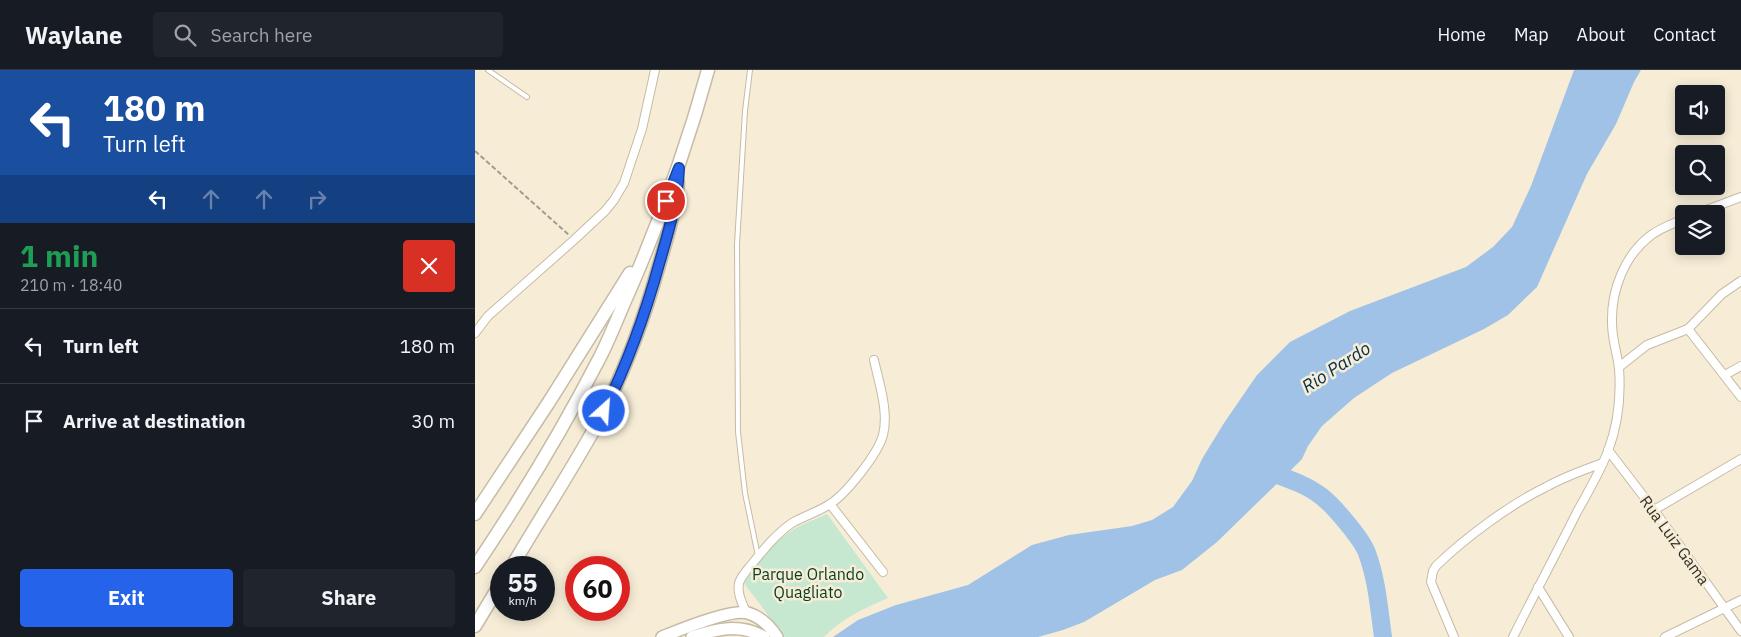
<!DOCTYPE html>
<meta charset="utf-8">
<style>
body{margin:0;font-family:"IBM Plex Sans",sans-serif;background:#20242c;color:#f1f3f6;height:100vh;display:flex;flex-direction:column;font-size:19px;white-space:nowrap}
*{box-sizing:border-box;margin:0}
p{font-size:16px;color:#9ea1a6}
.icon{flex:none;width:28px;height:28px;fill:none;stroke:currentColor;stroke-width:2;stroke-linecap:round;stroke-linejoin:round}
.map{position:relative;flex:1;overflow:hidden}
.details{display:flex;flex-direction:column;background:#171b24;width:475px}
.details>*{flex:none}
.hud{background:#1a4fa0;color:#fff;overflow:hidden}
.buttons{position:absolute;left:1200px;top:15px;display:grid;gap:10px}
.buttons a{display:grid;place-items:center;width:50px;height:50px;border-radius:5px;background:#171b24;box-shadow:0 2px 12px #0003;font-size:25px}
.speed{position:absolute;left:15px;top:486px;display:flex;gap:10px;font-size:25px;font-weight:700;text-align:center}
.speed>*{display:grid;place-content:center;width:65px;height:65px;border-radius:50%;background:#171b24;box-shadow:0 2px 12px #0003;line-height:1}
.speed small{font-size:12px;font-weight:400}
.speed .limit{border:8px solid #d22;background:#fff;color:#111}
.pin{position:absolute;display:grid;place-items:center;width:42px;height:42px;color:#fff;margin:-21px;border:2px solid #fff;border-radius:50%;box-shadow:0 1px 5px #0007}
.me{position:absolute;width:55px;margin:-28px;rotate:26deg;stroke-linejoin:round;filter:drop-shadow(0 0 4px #0008)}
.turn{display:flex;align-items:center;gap:18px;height:105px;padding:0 20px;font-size:22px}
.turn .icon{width:65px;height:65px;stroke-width:2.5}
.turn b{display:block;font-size:35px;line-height:42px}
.lanes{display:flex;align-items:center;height:48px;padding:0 20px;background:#0003;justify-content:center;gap:25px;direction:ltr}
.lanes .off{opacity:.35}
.round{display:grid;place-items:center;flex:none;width:52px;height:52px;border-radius:5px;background:#20242c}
.head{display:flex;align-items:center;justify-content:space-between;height:85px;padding:0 20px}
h1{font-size:30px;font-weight:700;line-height:38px;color:#1e9e55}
.action{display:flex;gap:10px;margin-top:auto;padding:10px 20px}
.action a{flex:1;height:58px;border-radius:5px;background:#2563eb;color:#fff;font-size:20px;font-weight:700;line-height:58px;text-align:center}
.action a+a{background:#20242c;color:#f1f3f6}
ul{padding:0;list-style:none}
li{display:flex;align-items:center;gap:15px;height:75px;padding:0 20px;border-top:1px solid #363941}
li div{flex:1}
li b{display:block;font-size:19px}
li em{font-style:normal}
header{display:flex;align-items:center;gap:30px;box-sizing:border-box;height:70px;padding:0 25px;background:#171b24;border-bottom:1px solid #363941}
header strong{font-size:24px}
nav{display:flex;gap:28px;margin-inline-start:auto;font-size:18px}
.search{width:350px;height:45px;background:#20242c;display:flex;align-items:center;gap:12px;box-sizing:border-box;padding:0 18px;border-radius:5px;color:#9ea1a6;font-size:19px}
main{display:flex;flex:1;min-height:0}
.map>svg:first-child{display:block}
.green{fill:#c6e7d0}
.water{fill:#9fc2e6}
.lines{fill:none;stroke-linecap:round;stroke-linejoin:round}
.river{stroke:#9fc2e6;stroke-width:18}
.service-casing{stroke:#c5bba6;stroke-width:6}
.minor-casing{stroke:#c5bba6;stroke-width:10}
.secondary-casing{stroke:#c5bba6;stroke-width:14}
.primary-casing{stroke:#c5bba6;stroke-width:15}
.path{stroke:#a29c8b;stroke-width:2;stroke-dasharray:5 2.5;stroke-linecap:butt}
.service{stroke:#fff;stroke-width:4}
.minor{stroke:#fff;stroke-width:8}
.secondary{stroke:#fff;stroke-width:11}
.primary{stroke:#fff;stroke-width:12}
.route-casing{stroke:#184099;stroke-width:12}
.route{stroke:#2563eb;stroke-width:9}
.labels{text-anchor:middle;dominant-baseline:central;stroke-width:5;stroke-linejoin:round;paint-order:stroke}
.street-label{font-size:16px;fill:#343128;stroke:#f7edd7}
.park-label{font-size:16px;fill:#053e22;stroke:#f7edd7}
.water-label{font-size:18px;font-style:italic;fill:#042d4e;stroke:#f7edd7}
</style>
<header>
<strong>Waylane</strong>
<div class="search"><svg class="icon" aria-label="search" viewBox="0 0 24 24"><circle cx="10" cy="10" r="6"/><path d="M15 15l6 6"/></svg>Search here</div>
<nav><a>Home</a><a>Map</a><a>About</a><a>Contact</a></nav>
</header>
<main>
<section class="details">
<div class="hud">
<div class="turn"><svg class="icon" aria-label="left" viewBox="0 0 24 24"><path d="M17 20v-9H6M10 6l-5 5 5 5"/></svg><div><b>180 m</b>Turn left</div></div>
<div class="lanes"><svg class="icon" aria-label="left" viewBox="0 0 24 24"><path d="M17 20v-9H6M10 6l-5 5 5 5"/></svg><svg class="icon off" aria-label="ahead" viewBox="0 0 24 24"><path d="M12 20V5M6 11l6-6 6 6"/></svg><svg class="icon off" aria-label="ahead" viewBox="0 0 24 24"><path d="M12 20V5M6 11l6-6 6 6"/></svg><svg class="icon off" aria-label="right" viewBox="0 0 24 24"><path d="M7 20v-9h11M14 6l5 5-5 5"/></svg></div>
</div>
<div class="head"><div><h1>1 min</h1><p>210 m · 18:40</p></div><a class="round" style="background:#d93025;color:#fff"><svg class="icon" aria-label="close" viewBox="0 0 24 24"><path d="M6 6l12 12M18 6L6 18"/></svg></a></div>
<ul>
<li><svg class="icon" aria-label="left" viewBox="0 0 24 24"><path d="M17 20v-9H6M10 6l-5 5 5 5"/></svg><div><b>Turn left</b></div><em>180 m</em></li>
<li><svg class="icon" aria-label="arrive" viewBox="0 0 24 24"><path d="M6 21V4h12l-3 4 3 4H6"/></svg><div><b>Arrive at destination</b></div><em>30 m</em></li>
</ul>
<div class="action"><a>Exit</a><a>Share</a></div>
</section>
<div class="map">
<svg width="1266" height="567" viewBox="0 0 1266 567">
<rect width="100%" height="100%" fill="#f7edd7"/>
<path class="green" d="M352 444 413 528C388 539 369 547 349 567H310L268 512C277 495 296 475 313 463 324 455 339 450 352 444Z"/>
<polygon class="water" points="1099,0 1166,0 1159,12 1141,54 1112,104 1062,217 1033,245 1009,259 917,303 879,328 847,356 833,376 827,389 819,397 742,472 707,500 680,510 609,552 588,560 563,567 358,567 383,550 421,535 493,515 557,475 594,465 657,456 677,450 698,437 717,411 727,389 749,353 782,305 815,272 875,241 991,197 1018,177 1037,157 1056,116"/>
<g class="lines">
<path class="river" d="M787 399C807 407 829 413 846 426 859 436 887 469 892 483 902 510 904 539 908 567"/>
<defs>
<g id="service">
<polyline points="13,0 52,27"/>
<polyline points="275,0 270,41 262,174 263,362 270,423 283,486"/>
</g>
<g id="minor">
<polyline points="1221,144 1266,127"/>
<polyline points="1213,259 1266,327"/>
<polyline points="0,263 13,246 99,170 130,141 139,130 149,113 167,59 180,0"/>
<polyline points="1144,297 1172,275 1213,259 1247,224 1266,211"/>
<polyline points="1250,305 1266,296"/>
<polyline points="1133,380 1179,440 1266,561"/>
<polyline points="355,434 408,502"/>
<polyline points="1179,440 1266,389"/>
<polyline points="1063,517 1094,567"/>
<path d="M271 542C267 533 262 523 264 513 266 506 273 499 277 494 289 479 301 464 317 453 329 446 343 442 355 434 371 424 403 384 408 365 414 342 404 313 399 290"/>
<path d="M979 567 956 512 958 501 961 496C990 468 1034 435 1071 417 1089 407 1108 400 1128 393"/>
<path d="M1038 567C1059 525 1081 484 1102 442 1113 422 1125 402 1133 381 1143 355 1146 325 1144 298 1142 283 1137 269 1137 253 1136 221 1149 186 1175 166 1185 158 1197 154 1209 149"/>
<polyline points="1190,567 1266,530"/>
</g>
<g id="secondary">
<path d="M187 567C204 560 257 538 273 543 286 547 295 556 302 567"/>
<path d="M217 567C242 559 265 553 289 567"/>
</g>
<g id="primary">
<polyline points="0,444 74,332 155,203"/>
<path d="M0 497C45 430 87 361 124 289 135 268 143 246 153 224 185 151 212 77 233 0"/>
<path d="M36 498C64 450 95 403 122 354 149 304 169 249 184 195 192 168 200 141 203 113"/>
<polyline points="0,556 26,513"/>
</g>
</defs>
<use href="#service" class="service-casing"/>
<use href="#minor" class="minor-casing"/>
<use href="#secondary" class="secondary-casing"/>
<use href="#primary" class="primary-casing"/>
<polyline class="path" points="0,81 94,165"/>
<use href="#service" class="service"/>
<use href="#minor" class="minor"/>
<use href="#secondary" class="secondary"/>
<use href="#primary" class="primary"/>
</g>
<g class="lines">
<defs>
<path id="route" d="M129 341C153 293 171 242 185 191 194 160 203 130 204 98L191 131"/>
</defs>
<use href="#route" class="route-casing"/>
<use href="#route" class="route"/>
</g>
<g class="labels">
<g class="street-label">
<text transform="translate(1200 470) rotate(54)">Rua Luiz Gama</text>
</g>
<g class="park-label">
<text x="333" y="504">Parque Orlando<tspan x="333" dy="18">Quagliato</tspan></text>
</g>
<g class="water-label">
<text transform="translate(861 297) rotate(-33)">Rio Pardo</text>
</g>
</g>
</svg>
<div class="buttons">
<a><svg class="icon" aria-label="sound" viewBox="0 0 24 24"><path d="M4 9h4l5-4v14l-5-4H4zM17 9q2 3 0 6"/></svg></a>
<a><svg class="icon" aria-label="search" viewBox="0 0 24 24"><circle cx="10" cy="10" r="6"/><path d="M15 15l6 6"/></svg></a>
<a><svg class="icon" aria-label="layers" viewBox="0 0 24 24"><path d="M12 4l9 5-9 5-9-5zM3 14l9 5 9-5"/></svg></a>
</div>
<div class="speed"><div>55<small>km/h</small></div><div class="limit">60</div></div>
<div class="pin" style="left:191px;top:131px;background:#d93025"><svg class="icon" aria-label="arrive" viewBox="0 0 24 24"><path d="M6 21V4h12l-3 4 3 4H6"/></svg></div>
<svg class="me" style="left:129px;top:341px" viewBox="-20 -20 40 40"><circle r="17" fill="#2563eb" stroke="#fff" stroke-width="3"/><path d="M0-11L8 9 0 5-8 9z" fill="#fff"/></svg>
</div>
</main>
